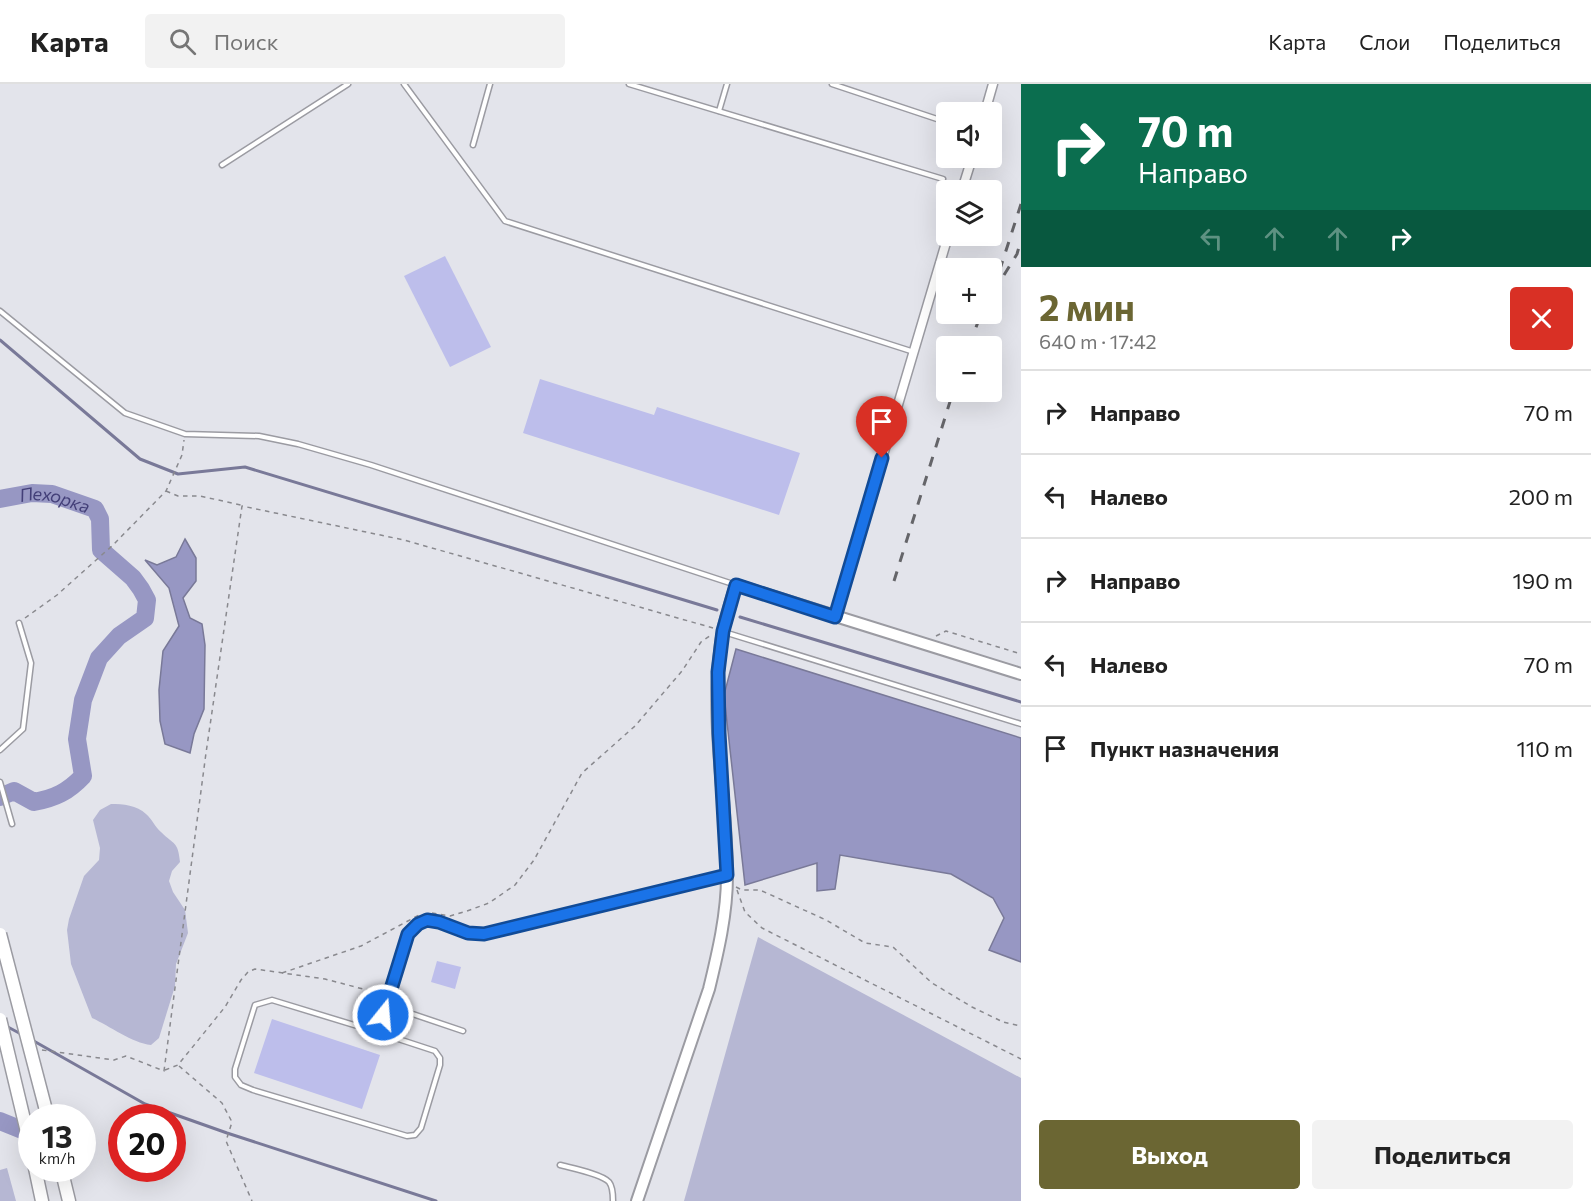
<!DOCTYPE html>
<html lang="ru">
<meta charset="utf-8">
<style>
body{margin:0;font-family:Commissioner,sans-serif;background:#f2f2f2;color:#222;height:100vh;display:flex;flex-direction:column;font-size:22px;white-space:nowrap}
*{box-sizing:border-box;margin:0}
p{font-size:20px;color:#767676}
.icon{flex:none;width:33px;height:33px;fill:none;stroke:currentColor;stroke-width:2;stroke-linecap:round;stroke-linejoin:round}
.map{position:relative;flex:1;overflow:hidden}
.side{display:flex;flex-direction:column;background:#fff;width:570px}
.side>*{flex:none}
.top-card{background:#0b6e4f;color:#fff;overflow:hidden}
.controls{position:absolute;left:936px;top:18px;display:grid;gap:12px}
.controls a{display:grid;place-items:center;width:66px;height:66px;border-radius:6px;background:#fff;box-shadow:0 6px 24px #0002;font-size:30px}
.speed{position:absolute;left:18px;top:1020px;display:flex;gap:12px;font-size:30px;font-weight:700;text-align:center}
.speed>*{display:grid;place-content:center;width:78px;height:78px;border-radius:50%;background:#fff;box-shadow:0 6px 24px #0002;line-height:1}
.speed small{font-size:15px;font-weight:400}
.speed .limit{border:9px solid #d22;background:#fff;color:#111}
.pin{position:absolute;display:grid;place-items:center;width:51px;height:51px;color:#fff;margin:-62px -26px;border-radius:50% 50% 50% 0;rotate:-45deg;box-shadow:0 0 6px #0007}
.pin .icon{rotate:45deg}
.me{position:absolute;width:66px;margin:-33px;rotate:17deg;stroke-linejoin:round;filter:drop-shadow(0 0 4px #0008)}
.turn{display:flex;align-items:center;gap:21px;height:126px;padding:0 18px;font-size:27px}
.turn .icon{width:78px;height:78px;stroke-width:2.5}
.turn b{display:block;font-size:42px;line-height:51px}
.lanes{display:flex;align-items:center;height:57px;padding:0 18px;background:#0003;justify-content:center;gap:30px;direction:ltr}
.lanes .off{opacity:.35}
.round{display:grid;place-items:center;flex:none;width:63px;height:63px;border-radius:6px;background:#f2f2f2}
.head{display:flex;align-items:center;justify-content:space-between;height:102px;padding:0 18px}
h1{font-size:36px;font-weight:700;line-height:45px;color:#6b6633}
.action{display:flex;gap:12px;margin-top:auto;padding:12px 18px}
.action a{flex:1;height:69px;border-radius:6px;background:#6b6633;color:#fff;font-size:24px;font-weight:700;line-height:69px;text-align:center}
.action a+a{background:#f2f2f2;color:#222}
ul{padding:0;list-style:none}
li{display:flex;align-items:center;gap:18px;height:84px;padding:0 18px;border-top:2px solid #e0e0e0}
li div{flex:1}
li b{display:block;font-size:22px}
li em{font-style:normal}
header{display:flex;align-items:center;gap:36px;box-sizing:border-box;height:84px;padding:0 30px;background:#fff;border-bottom:2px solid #e0e0e0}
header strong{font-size:28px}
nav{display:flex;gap:33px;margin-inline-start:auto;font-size:21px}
.search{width:420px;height:54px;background:#f2f2f2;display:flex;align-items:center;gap:15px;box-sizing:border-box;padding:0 21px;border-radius:6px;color:#767676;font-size:22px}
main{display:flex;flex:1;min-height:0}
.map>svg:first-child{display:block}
.green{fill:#b6b7d3}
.water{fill:#9797c3;stroke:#797998;stroke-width:1.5}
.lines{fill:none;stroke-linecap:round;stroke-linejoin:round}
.stream{stroke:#797998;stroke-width:3}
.river{stroke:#9797c3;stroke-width:18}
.building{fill:#bdbeeb}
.service-casing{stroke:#9b9ba2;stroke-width:7}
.minor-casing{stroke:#9b9ba2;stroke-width:11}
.tertiary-casing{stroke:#9b9ba2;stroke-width:14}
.primary-casing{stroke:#9b9ba2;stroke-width:15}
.path{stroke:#89898e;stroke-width:1.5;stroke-dasharray:4.5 4.5;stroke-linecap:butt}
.service{stroke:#fff;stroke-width:4}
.minor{stroke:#fff;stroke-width:8}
.tertiary{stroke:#fff;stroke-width:10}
.primary{stroke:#fff;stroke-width:12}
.rail{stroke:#656569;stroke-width:3;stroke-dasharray:10 10;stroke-linecap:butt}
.primary-bridge-casing{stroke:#9b9ba2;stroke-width:15;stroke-linecap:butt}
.primary-bridge{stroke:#fff;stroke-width:12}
.route-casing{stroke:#114b97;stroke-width:15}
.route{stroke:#1a73e8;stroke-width:10}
.labels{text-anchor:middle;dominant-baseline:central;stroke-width:4.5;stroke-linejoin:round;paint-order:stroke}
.water-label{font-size:18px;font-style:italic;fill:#433f78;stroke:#fff}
</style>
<header>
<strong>Карта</strong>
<div class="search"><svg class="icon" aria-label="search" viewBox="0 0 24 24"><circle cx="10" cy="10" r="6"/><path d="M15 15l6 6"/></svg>Поиск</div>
<nav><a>Карта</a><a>Слои</a><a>Поделиться</a></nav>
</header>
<main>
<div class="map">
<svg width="1021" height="1117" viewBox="0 0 1021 1117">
<rect width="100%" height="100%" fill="#e3e4eb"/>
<g class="green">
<path d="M111 720C123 720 137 721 146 730 152 735 155 743 161 748 174 761 178 757 180 778L172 787 169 797 173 808 185 826 188 849 176 880 175 902 159 954 151 961C132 959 110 942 92 934L71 880 67 846 69 835 84 792 99 776 100 764 93 736 100 726Z"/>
<polygon points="758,853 1021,994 1021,1117 684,1117"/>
<polygon points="7,1084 16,1117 0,1117 0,1086"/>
</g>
<g class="water">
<polygon points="185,455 196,474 196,497 183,514 190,534 202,540 205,561 204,625 194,650 190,669 165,660 160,637 159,606 163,567 179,542 169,504 145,476 157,481 176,473"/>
<polygon points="736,565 1021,654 1021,878 989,866 1004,834 993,814 951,790 840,771 835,805 817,807 817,779 745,801 724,611"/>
</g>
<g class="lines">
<g class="stream">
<polyline points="0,256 140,375 178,390 245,383 717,526"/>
<polyline points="740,533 1021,618"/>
<polyline points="6,942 21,950"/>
<polyline points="32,956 145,1020 227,1049 436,1117"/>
</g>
<g class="river">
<path id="s1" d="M0 415 32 409 52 410 95 425 100 435 101 466 133 494 141 505 147 516 145 534 119 552 99 574 83 616 77 655 83 692C68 708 55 714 34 718L14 707 0 713"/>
<polyline points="0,1037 32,1050"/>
</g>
</g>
<g class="building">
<polygon points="445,172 491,263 450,283 404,192"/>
<polygon points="540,295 654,331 657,323 800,369 779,431 523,349"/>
<polygon points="437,877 461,883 455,905 431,898"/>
<polygon points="272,935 380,971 362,1025 254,989"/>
</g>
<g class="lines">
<defs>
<g id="service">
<polyline points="404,0 505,137 914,268"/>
<polyline points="629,0 943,95"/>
<polyline points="832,0 946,38"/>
<polyline points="719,27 727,0"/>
<polyline points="473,61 490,0"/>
<polyline points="222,81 348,0"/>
<polyline points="0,227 125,329 185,350 259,352 298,360 371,381 736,501"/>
<polyline points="724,548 1021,640"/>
<polyline points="0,666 23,645 31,579 19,539"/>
<polyline points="0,698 12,740"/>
<polyline points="386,921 463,947"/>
<polyline points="377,948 435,967 440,974 440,981 421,1044 415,1051 407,1052 253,1006 241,1001 235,993 235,985 255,921 272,916 377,948 408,850 418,840 427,836 439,838 468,849 484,850 726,791"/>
<path d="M560 1081C571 1084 602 1090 609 1098 613 1103 613 1111 613 1117"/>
</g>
<g id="minor">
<polyline points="985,28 993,0"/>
<polyline points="962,106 972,74"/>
<polyline points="835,533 948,152"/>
</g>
<path id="tertiary" d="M637 1117 709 905C718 868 727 830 727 792 727 718 711 642 720 568 722 545 729 523 736 501L1021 590"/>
<g id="primary">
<polyline points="35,1084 42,1117"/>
<polyline points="61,1084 69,1117"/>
</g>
</defs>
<use href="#service" class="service-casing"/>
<use href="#minor" class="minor-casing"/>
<use href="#tertiary" class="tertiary-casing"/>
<use href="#primary" class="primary-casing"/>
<g class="path">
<polyline points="166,407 178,412 200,412 241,421"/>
<polyline points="25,534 57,511 113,461 166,407 182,371 184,356"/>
<polyline points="936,552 946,547 1021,570"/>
<polyline points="736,803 742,806 760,806 826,836 865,859 893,863 932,899 972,923 1003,938 1021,942"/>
<polyline points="737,806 745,828 762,844 1021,975"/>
<polyline points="432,829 450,832 467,827 489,819 515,801 534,776 582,689 635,642 682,587 701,558 711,551"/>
<polyline points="282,889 361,862 421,830"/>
<polyline points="42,966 114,976 126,972 164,987 206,669 242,422 404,456 713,544"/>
<polyline points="179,982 222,1019 232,1038 226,1057 252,1117"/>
<polyline points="165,986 178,981 225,923 241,896 248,888 255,885 325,895 382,910"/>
</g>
<use href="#service" class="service"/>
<use href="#minor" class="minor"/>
<use href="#tertiary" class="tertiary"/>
<use href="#primary" class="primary"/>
<g class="rail">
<polyline points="1004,191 1017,170 1021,156"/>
<polyline points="992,205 1001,182 1021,120"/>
<polyline points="969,262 981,230"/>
<polyline points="894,497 953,308"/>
</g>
<defs>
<g id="primary-bridge">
<polyline points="0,850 48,1034"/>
<polyline points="0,935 32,1069"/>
</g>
</defs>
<use href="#primary-bridge" class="primary-bridge-casing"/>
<use href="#primary-bridge" class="primary-bridge"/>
</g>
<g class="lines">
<defs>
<polyline id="route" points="383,931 408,850 418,840 427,836 439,838 468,849 484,850 727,791 719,649 718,588 723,547 736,501 835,533 882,374"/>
</defs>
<use href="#route" class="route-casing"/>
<use href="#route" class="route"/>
</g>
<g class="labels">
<g class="water-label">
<text stroke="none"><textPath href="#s1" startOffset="56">Пехорка</textPath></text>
</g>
</g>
</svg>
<div class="controls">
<a><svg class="icon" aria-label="sound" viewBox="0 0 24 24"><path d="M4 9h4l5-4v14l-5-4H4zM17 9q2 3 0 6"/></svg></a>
<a><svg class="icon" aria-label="layers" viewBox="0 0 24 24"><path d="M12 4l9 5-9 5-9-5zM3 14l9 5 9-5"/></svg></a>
<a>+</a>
<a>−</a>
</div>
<div class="speed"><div>13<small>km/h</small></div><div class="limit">20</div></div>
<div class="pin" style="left:882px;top:374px;background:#d93025"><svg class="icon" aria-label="arrive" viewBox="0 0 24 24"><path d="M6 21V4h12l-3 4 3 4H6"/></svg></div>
<svg class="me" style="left:383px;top:931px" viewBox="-20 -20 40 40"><circle r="17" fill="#1a73e8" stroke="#fff" stroke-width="3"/><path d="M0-11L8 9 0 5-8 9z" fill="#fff"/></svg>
</div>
<section class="side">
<div class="top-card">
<div class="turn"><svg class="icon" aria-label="right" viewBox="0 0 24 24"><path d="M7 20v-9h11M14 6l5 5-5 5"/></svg><div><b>70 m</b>Направо</div></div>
<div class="lanes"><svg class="icon off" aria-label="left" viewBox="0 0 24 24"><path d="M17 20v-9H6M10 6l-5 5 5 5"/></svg><svg class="icon off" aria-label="ahead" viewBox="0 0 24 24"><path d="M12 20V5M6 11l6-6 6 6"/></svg><svg class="icon off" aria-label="ahead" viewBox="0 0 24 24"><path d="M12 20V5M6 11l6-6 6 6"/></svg><svg class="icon" aria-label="right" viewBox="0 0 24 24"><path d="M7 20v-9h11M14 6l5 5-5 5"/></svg></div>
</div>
<div class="head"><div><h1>2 мин</h1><p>640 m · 17:42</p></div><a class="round" style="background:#d93025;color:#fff"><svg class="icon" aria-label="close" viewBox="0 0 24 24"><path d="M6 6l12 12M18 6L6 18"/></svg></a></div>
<ul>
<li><svg class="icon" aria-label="right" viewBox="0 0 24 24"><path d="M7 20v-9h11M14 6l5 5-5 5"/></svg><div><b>Направо</b></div><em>70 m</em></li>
<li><svg class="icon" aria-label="left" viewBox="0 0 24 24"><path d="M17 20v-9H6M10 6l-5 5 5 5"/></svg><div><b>Налево</b></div><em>200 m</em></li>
<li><svg class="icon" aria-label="right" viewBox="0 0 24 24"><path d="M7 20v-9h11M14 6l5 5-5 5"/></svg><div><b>Направо</b></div><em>190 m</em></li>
<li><svg class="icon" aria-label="left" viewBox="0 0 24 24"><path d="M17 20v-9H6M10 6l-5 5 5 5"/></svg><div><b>Налево</b></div><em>70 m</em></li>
<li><svg class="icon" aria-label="arrive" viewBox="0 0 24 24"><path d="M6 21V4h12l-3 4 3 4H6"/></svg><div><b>Пункт назначения</b></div><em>110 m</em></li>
</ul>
<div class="action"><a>Выход</a><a>Поделиться</a></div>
</section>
</main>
